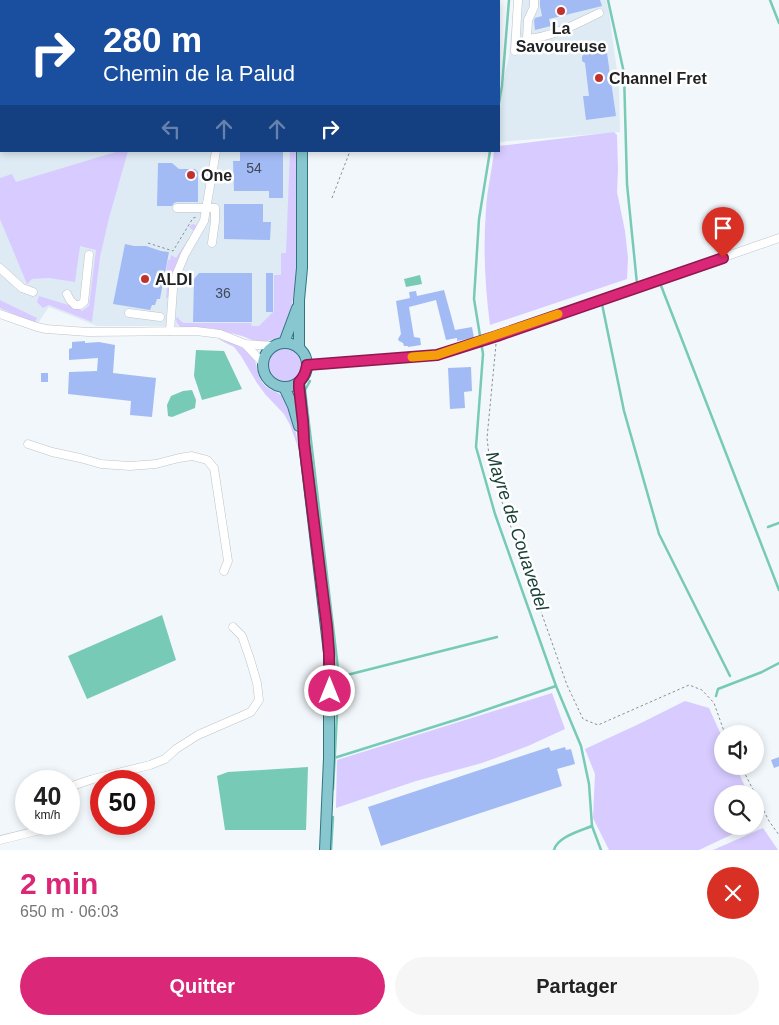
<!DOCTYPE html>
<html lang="fr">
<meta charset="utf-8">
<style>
body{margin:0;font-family:Helvetica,sans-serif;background:#f6f6f6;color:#222;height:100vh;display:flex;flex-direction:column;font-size:19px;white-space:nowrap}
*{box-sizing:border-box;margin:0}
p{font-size:16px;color:#767676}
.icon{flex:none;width:28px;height:28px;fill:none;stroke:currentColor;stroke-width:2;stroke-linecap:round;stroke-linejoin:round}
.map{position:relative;height:850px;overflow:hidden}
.side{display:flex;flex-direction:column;background:#fff;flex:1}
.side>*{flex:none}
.hud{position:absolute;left:0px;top:0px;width:500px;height:152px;box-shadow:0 2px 8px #0003;background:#1a4fa0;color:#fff;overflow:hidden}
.fabs{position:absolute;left:714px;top:725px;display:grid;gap:10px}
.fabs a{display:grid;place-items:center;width:50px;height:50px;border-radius:50%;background:#fff;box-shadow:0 2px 8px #0003;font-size:25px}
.speed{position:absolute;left:15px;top:770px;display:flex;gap:10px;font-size:25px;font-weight:700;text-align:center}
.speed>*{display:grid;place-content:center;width:65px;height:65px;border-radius:50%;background:#fff;box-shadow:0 2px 8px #0003;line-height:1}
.speed small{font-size:12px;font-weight:400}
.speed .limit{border:8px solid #d22;background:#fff;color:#111}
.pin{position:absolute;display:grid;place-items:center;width:42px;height:42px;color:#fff;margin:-51px -21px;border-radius:50% 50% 50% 0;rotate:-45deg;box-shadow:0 0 5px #0007}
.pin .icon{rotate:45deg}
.me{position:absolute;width:55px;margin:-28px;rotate:0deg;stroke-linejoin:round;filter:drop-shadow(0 0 4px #0008)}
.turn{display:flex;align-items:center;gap:18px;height:105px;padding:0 20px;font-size:22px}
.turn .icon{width:65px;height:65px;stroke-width:2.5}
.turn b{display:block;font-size:35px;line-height:42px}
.lanes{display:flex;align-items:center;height:48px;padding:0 20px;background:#0003;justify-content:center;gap:25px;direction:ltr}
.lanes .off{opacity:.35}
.round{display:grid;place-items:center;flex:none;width:52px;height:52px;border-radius:26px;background:#f6f6f6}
.summary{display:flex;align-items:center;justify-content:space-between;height:85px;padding:0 20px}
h1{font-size:30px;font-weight:700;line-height:38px;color:#db2777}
.action{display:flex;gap:10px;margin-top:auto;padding:10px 20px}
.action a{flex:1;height:58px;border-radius:30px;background:#db2777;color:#fff;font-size:20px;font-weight:700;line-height:58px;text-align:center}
.action a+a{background:#f6f6f6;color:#222}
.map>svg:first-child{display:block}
.built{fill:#deebf4}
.green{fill:#d8cbff}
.water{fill:#77cab6}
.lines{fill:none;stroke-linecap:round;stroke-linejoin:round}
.stream{stroke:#77cab6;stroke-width:2.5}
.building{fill:#a3bbf5}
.minor-casing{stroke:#bec4c7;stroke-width:9}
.major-casing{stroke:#30757e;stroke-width:12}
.path{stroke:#8a8e91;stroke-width:1;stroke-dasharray:2.5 2.5;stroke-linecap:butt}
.minor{stroke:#fff;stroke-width:8}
.major{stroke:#88c7cf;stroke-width:10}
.route-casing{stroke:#8e194d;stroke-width:12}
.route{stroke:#db2777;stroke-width:9}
.slow{stroke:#f59e0b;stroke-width:9}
.poi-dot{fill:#c0322f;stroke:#fff;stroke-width:2}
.labels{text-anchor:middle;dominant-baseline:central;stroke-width:5;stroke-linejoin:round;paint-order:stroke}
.number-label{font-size:14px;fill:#414858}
.poi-label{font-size:16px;font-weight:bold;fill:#202224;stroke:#fff;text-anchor:start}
.water-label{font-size:18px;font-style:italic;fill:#194037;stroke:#fff}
</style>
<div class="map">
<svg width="779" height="850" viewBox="0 0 779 850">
<rect width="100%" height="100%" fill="#f1f7fb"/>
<g class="built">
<polygon points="0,0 296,0 296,1 1,1 1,151 297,151 297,241 288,324 221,330 182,326 97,326 49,307 36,326 0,309"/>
<polygon points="514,0 606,0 609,12 619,86 620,132 499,142 499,117 504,78 509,57"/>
</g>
<g class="green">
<path d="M614 132 617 135 618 169 617 192 625 231 628 258 627 279 490 325C485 286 483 248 486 209 487 190 492 171 494 151H499V146Z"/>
<polygon points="119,151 128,151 109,218 100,257 92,322 49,305 43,308 37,302 39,296 75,307 82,311 89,306 96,250 80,246 75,282 49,278 32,279 27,284 0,219 0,178 12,174 16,182"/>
<polygon points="290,151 297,151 297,273 292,304 283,334 281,337 264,342 252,340 242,336 212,328 180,327 177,323 176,319 177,317 182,322 184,323 251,323 252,326 259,326 274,311 274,275 281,275 281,253 286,253"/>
<path d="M192 224 196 225V228C183 251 172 272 168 298H166L167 287 163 286 168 260H170L171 255 176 258 194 231 189 227Z"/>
<polygon points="0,300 37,318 35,323 0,308"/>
<path d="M218 339C231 342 252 349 256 364 258 370 258 376 262 382 267 390 274 390 281 395 291 402 297 437 299 450L290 425 284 414 265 394 257 383 241 356 234 347Z"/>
<circle cx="284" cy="365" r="17"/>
<polygon points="552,693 565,729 528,746 482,763 416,781 336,808 337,760"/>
<polygon points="685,701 709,708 722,737 722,766 736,766 748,794 722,794 722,826 750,826 699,850 609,850 593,818 595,774 585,749 641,723"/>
<polygon points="763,828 778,850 713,850"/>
</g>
<g class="water">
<polygon points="420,275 422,284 406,287 404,279"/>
<polygon points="196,350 224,351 242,389 202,400 194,376"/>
<polygon points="192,390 196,400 195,408 172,417 168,416 167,405 171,396 183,391"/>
<polygon points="162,615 176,660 87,699 68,656"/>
<polygon points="308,767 306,830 225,830 217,776 228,772"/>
</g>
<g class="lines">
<g class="stream">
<polyline points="608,0 624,73 627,184 637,284"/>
<polyline points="770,0 779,23"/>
<polyline points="499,103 502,86 509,0"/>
<polyline points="490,151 479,219 474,299 483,354 476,447 495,514 556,686 581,746 589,784 592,826 601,850"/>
<polyline points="660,283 779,590"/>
<polyline points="602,304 624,411 659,534 730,676"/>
<polyline points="526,330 629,294"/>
<polyline points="310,381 305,390 339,677 333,789"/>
<polyline points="768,527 779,523"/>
<polyline points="339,677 497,637"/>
<polyline points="716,696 718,689 762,672 779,663"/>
<polyline points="334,758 468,716 556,686"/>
<polyline points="331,850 333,817"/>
<path d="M554 850C557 837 580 831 592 826"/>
</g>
</g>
<g class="building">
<polygon points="540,0 600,0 602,6 549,19 551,26 535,30 534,21 535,18 542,16 540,6"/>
<polygon points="606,46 616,116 586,120 583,96 589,96 585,63 582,61 582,57 586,49"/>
<polygon points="240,151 283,151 283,198 269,198 269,191 234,191 233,161 240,161"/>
<polygon points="158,163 172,163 179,169 195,169 198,172 198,202 177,202 174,203 172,206 157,206"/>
<polygon points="224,204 263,204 263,222 271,222 270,240 224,239"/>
<polygon points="125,244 134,246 146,246 161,251 169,252 160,299 157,299 155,305 152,305 150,310 113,304"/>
<polygon points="199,273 252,273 252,322 193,322 194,279"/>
<rect x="266" y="273" width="7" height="39"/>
<polygon points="444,290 455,330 472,327 474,338 457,341 457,338 446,340 436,300 409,307 414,337 420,338 421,345 408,347 408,346 404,346 403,343 399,341 398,339 401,334 396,301 410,298 409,292 416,291 417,296"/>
<polygon points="85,341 85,343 99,342 115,345 113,373 156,378 152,417 130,415 131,401 68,394 69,372 97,371 98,358 69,360 69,349 72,348 72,342"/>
<polygon points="471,367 472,391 464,392 465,408 450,409 448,368"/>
<rect x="41" y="373" width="7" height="9"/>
<polygon points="549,747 551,751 565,747 566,750 571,749 575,764 557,769 562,786 381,846 368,807"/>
<polygon points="779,757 779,766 774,768 771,760"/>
</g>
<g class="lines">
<defs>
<g id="minor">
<path d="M534 0V7L528 20 527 39C553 37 576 24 599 13"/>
<polyline points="226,1 226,0"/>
<polyline points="515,51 518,0"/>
<polyline points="0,84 1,88"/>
<polyline points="177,208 215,208 215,221 212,243"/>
<polyline points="0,268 22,288 33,292"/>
<polyline points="67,294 70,300 75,305 80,305 84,302 89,255"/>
<polyline points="129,313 160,317"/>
<polyline points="0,314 37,327 46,329 88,332 196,331 220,334 245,344 273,346"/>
<polyline points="170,331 173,289 177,273 185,254 204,221 216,151"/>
<polyline points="245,344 263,363"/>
<polyline points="307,365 437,355 491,338 779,238"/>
<polyline points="28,444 52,452 80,458 101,464 130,466 156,464 179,458 192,456 207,460 214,468 228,561 224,571"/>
<polyline points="69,787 93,779 150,765 165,759 176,749 198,735 251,712 259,700 257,683 250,659 242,636 233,627"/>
<polyline points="0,840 53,827 55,824"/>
</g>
<g id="major">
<polyline points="303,1 303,0"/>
<circle cx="285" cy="365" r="22"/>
<polyline points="284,343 297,308"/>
<polyline points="299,348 299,300 302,268 302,151"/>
<polyline points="299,382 303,423 304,443 329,653 329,758 325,850"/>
<polyline points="284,387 293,406 299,426"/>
</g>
</defs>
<use href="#minor" class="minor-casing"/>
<use href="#major" class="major-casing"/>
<g class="path">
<polyline points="380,0 380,1"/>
<polyline points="0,53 1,53"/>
<polyline points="332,198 350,151"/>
<polyline points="148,243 173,251 193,218 197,217"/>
<polyline points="496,344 487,438 490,464 501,499 567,685 583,719 598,725 689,685 702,690 714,703 725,734"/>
<polyline points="741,766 769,821 779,835"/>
</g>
<use href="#minor" class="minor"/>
<use href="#major" class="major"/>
</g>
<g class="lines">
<defs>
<path id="route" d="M330 691 329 653 327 627 304 443 303 423 299 388V382C304 377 306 372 307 365L437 355 497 336 723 258"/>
</defs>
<use href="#route" class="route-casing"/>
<use href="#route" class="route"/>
<polyline class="slow" points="412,357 437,355 558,314"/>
</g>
<g class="poi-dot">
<circle cx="561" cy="11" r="5"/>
<circle cx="599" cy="78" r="5"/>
<circle cx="191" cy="175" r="5"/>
<circle cx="145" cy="279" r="5"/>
</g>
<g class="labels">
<g class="number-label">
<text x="254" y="168">54</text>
<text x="223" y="293">36</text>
</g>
<g class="poi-label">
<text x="561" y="28" text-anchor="middle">La<tspan x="561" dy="18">Savoureuse</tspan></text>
<text x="609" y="78">Channel Fret</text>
<text x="201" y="175">One</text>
<text x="155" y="279">ALDI</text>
</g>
<g class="water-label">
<text transform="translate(517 531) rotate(72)">Mayre de Couavedel</text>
</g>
</g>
</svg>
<div class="fabs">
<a><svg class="icon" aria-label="sound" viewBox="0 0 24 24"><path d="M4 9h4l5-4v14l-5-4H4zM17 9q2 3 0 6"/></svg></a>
<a><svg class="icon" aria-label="search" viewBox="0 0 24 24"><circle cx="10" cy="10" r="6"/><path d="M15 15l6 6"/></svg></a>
</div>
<div class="speed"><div>40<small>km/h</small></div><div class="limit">50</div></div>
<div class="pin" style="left:723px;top:258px;background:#d93025"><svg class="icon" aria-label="arrive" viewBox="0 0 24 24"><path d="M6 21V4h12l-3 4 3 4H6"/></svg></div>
<svg class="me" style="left:330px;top:691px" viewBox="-20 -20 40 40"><circle r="17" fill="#db2777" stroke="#fff" stroke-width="3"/><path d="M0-11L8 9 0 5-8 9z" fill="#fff"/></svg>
<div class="hud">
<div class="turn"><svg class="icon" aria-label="right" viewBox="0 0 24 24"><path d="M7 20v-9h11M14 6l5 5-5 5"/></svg><div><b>280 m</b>Chemin de la Palud</div></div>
<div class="lanes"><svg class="icon off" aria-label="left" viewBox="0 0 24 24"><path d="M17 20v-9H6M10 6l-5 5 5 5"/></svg><svg class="icon off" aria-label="ahead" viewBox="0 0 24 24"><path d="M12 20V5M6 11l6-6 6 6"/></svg><svg class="icon off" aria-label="ahead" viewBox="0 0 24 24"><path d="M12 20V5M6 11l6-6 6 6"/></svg><svg class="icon" aria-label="right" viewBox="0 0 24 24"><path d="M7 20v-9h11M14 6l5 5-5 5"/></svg></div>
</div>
</div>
<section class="side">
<div class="summary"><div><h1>2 min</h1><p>650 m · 06:03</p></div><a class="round" style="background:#d93025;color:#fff"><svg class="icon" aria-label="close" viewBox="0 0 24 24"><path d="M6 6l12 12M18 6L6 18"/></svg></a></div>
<div class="action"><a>Quitter</a><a>Partager</a></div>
</section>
